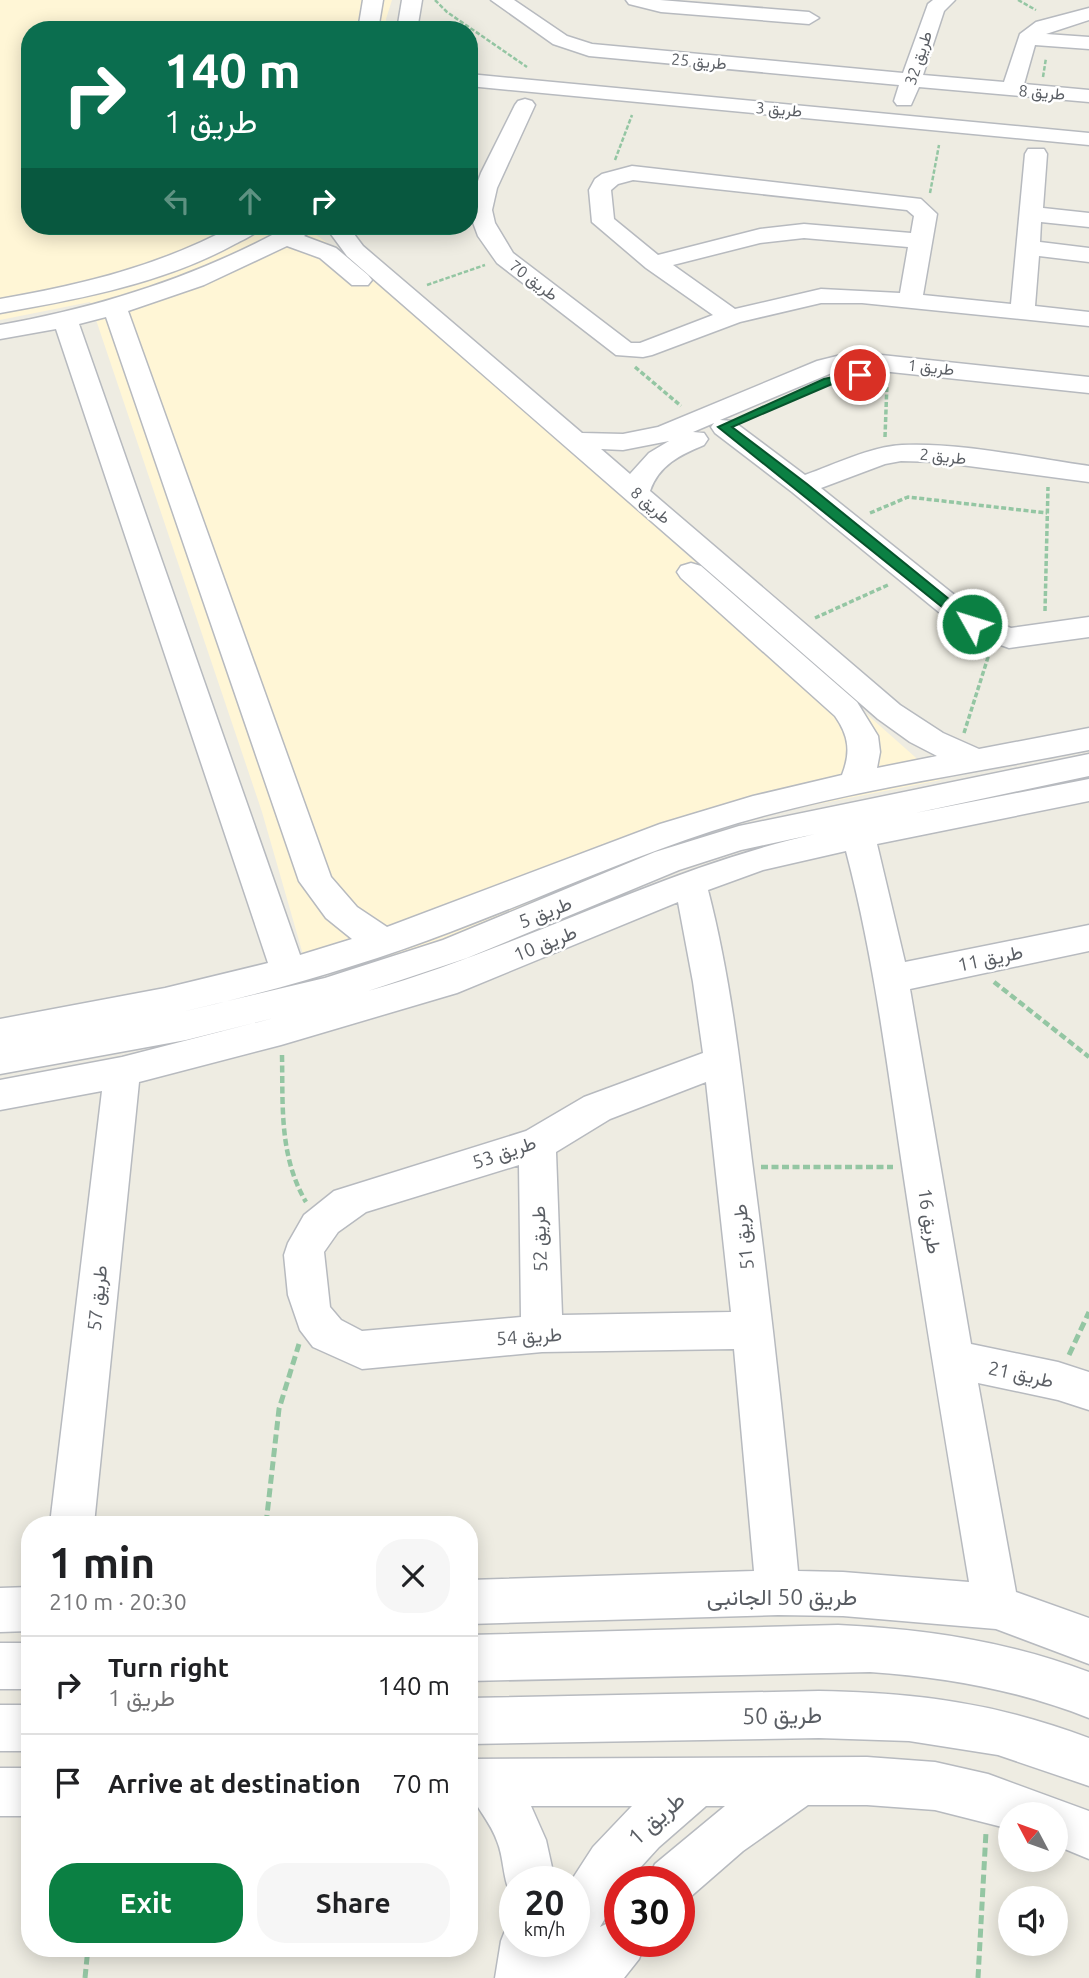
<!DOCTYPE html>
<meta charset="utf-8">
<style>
body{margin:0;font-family:Ubuntu,Vazirmatn,sans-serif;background:#f6f6f6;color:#202124;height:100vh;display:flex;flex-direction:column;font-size:26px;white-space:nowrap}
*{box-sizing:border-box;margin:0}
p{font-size:23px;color:#757577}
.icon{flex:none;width:38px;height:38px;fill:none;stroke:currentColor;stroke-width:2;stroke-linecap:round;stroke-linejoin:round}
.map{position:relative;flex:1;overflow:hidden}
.side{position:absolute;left:21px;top:1516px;width:457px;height:441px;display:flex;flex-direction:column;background:#fff;border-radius:28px;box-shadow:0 4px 18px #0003}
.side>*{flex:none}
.banner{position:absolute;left:21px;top:21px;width:457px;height:214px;border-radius:28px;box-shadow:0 4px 18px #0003;background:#0b6e4f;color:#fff;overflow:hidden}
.needle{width:46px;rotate:311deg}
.tools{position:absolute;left:998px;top:1802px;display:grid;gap:14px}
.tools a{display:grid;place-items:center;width:70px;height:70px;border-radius:50%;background:#fff;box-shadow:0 4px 18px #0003;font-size:35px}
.speed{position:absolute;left:499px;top:1866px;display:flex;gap:14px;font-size:35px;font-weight:700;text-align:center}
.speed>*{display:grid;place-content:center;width:91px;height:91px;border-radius:50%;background:#fff;box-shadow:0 4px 18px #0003;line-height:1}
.speed small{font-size:18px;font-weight:400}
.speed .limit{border:10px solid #d22;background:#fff;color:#111}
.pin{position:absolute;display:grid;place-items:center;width:60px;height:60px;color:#fff;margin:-30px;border:4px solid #fff;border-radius:50%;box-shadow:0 2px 7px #0007}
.me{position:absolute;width:77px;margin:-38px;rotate:309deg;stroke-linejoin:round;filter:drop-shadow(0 0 5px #0008)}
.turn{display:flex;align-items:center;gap:24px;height:147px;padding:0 28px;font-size:32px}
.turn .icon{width:91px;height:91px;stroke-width:2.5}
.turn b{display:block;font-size:49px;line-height:60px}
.lanes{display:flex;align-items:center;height:66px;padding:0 28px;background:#0003;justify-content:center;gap:35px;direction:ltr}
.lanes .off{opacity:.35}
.round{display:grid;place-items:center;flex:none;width:74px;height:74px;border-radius:28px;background:#f6f6f6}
.headline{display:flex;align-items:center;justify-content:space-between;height:119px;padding:0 28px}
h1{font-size:42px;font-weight:600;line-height:52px}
.action{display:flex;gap:14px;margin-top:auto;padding:14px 28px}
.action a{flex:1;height:80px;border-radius:28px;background:#0b8043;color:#fff;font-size:28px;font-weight:600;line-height:80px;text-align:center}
.action a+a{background:#f6f6f6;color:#202124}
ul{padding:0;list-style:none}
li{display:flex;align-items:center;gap:21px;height:98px;padding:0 28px;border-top:2px solid #e0e0e0}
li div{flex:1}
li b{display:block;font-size:26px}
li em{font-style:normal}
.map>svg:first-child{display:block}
.commercial{fill:#fff6d6}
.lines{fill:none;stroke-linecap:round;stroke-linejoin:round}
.minor-casing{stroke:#b7babf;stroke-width:3}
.path-far3{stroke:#94c6a3;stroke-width:2.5;stroke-dasharray:4.5 2;stroke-linecap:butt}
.path-far2{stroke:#94c6a3;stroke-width:3.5;stroke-dasharray:5 2.5;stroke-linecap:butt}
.path-far1{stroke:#94c6a3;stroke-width:4.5;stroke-dasharray:7 3.5;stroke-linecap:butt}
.path{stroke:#94c6a3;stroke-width:5;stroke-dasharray:9 4.5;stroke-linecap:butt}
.minor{fill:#fff;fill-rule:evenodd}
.route{fill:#0b8043;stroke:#07532c;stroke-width:2}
.labels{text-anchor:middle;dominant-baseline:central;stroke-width:5;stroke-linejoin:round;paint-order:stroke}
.far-street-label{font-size:16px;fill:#5a5e64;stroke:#fff}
.street-label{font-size:19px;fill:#5a5e64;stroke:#fff}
.near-street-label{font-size:23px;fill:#5a5e64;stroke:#fff}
</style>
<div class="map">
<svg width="1089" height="1978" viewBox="0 0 1089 1978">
<rect width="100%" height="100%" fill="#eeece2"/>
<polygon class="commercial" points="0,0 392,0 386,19 387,30 30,30 30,226 304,226 374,277 941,780 788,810 707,832 469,929 400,953 310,979 262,812 90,302 0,320"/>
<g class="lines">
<defs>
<g id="minor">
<polygon points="363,0 383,0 378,30 358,30"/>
<polygon points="402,0 422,0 417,30 397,30"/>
<polygon points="491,0 514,0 567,36 592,44 903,73 928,4 933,0 955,0 944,11 923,75 1004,82 1020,34 1036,22 1089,8 1089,20 1046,34 1089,37 1089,49 1035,45 1024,84 1089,90 1089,102 919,87 911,105 897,105 894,101 899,85 589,56 553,44"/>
<polygon points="626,0 660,0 809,12 819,18 809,24 661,12 629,4"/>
<polygon points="469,74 1089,133 1089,145 469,86"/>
<path d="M525 99 532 101 535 105 497 188 492 210 495 223 513 253 631 343H640L713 315 646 268 592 222 589 190 595 179 602 174 632 166 921 199 937 214 923 295 1011 304 1025 154 1028 149H1044L1047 154 1043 208 1089 213V227L1041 222 1040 242 1089 248V262L1039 256 1035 306 1089 312V326L862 303H821L740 322 652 355 643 357 616 355 497 263 478 236 471 217V200L481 173 515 105 518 101ZM633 180 907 210 914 216 911 233 804 224 760 229 658 255 614 219 611 190 618 184ZM804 238 908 247 900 293 821 289 735 309 673 265 760 243Z"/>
<path d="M233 226H261C256 235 244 239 235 244 164 283 80 299 0 313V299C81 285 160 266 233 226Z"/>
<path d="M289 226H316L304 236 336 248 368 275 372 280 368 285H352L320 258 287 246 204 285 128 311 331 877 357 907 387 927 660 824 753 796 842 775C851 752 849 736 835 716L681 578 677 572 681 566 691 563 701 566 857 702 878 736 880 752 877 768 937 756 910 742 878 719 347 256 325 226H348L363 246 582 433 623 434 658 427 817 361 853 352 1089 377V393L853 368 834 372 720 420 733 421 805 475C836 464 869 447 902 445 958 442 1032 458 1089 466V482L938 462 901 461 885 464 821 488 982 617 1011 628 1089 617V637L1009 648 962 631 792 492 715 433 711 427 714 423 693 432 704 433 708 439 704 445C680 455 659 465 650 491L900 705 943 733 979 749 1089 728V750C963 775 834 792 712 831 623 860 538 899 450 932 361 966 270 992 177 1013L325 978 443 940 655 852 739 826 1089 754V776L915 813 1089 779V801L877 844 905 962 1089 925V951L910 989 971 1344 1058 1362 1089 1372V1410L1058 1400 978 1383 1016 1592 1089 1618V1664L996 1629 843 1616 778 1615 469 1624V1580L754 1571 734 1349 542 1352 362 1369 313 1347 300 1330 288 1295 284 1255 288 1243 304 1215 334 1191 526 1131 584 1097 703 1053 693 982 678 902 457 993 281 1045 139 1082 94 1524H50L102 1091 0 1110V1080L122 1057 274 1018 186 1040 0 1074V1019L165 988 268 963 56 329 0 339V325C102 307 198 276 289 226ZM106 317 299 881 326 918 352 939 300 955 79 324ZM669 441 649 453 630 474 601 449 623 450ZM815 834C660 869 520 948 368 991L467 958 679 870 741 850ZM846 851C875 961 888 1073 905 1185 925 1318 947 1450 969 1582L843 1572 798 1571C785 1433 770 1298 752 1161 741 1070 731 979 708 890L763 870ZM706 1082 731 1312 562 1315 556 1152 610 1119ZM519 1165 521 1317 362 1331 341 1320 330 1307 324 1252 338 1232 366 1212Z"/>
<polygon points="30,1587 30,1631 0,1632 0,1588"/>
<path d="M838 1625C925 1629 1007 1641 1089 1672V1718C1018 1690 946 1677 870 1672L469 1681V1635Z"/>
<rect x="0" y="1643" width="30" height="46"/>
<path d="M819 1691C919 1693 996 1703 1089 1738V1786L998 1755 909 1741 819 1738 469 1744V1698Z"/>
<rect x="0" y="1705" width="30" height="46"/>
<path d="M867 1757 935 1762 988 1774 1089 1811V1859L1055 1845V1815H1010V1829L935 1810 867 1805H808L743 1851 689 1898 679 1903V1881H647L655 1864 725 1806H706L659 1847 628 1881H620V1893L600 1927 620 1917V1941H646L639 1959 624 1978H495L501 1941 508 1923 514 1921V1941H574V1881H571L593 1847 632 1806H531L546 1840 555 1881H514V1899C502 1883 505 1860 497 1841 493 1829 485 1818 478 1807H469V1759Z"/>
<rect x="0" y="1768" width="30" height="48"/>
</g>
</defs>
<use href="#minor" class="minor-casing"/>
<g class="path-far3">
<polyline points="435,0 447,12 527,67"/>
<polyline points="1018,0 1036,10"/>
<polyline points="469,41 477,49 469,55"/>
<polyline points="1043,77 1046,58"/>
<polyline points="615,160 632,115"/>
<polyline points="930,193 939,145"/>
<polyline points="427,285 485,265"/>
</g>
<g class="path-far2">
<polyline points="635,367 681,406"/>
<polyline points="885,437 887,383"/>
<polyline points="870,513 908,497 1047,513"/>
<polyline points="1045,611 1048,487"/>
<polyline points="815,618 890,584"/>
<polyline points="964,733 990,651"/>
</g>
<g class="path-far1">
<polyline points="994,982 1089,1057"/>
<path d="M282 1055C283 1106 279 1156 306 1202"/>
<polyline points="761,1167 893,1167"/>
</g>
<g class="path">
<polyline points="1069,1355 1089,1312"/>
<polyline points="266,1524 279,1409 299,1344"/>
<polyline points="85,1978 88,1948"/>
<polyline points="978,1978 986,1832"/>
</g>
<use href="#minor" class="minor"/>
</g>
<polygon class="route" points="860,371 866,375 864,377 832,384 732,427 807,484 976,621 976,627 967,627 718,427 824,379"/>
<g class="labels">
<g class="far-street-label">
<text transform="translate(918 58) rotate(-72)">طريق 32</text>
<text transform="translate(699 61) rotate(5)">طريق 25</text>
<text transform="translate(1042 92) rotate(5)">طريق 8</text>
<text transform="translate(779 109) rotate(5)">طريق 3</text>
<text transform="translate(534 280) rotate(37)">طريق 70</text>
<text transform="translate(931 367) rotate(6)">طريق 1</text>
<text transform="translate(943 456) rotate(6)">طريق 2</text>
<text transform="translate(651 505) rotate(41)">طريق 8</text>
</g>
<g class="street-label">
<text transform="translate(545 912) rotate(-22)">طريق 5</text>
<text transform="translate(545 943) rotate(-22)">طريق 10</text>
<text transform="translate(990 958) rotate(-12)">طريق 11</text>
<text transform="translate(504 1152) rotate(-19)">طريق 53</text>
<text transform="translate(930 1221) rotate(81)">طريق 16</text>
<text transform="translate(743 1237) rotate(-97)">طريق 51</text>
<text transform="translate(539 1239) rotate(-92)">طريق 52</text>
<text transform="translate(97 1298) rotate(-84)">طريق 57</text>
<text transform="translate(529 1336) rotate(-4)">طريق 54</text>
<text transform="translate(1021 1374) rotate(12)">طريق 21</text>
</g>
<g class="near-street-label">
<text x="782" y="1596">طريق 50 الجانبى</text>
<text transform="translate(782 1715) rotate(-1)">طريق 50</text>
<text transform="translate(656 1818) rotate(-42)">طريق 1</text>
</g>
</g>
</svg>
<div class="tools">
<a><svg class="needle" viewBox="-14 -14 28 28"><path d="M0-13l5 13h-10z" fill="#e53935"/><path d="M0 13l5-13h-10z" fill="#757577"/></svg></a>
<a><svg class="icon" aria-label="sound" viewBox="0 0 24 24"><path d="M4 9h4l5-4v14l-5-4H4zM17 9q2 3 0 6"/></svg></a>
</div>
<div class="speed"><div>20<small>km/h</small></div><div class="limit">30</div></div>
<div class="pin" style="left:860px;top:375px;background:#d93025"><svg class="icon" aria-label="arrive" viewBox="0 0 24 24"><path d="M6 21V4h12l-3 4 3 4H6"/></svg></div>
<svg class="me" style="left:972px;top:624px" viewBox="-20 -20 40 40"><circle r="17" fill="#0b8043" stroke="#fff" stroke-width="3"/><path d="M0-11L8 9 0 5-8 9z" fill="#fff"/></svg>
<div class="banner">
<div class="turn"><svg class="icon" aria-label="right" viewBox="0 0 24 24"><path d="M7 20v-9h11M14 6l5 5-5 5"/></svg><div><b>140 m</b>طريق 1</div></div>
<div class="lanes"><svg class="icon off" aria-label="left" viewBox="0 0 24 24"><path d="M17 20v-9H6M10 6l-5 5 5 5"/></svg><svg class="icon off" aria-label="ahead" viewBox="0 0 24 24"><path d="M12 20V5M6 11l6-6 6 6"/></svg><svg class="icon" aria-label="right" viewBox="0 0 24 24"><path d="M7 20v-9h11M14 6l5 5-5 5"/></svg></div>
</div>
<section class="side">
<div class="headline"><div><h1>1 min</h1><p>210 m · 20:30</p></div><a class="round"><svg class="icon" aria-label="close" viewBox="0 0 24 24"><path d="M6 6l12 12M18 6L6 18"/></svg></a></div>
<ul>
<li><svg class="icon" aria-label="right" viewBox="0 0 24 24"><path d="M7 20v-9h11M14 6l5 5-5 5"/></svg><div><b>Turn right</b><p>طريق 1</p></div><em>140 m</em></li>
<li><svg class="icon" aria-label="arrive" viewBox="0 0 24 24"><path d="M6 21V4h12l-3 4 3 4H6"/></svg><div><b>Arrive at destination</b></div><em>70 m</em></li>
</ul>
<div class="action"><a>Exit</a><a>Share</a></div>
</section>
</div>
